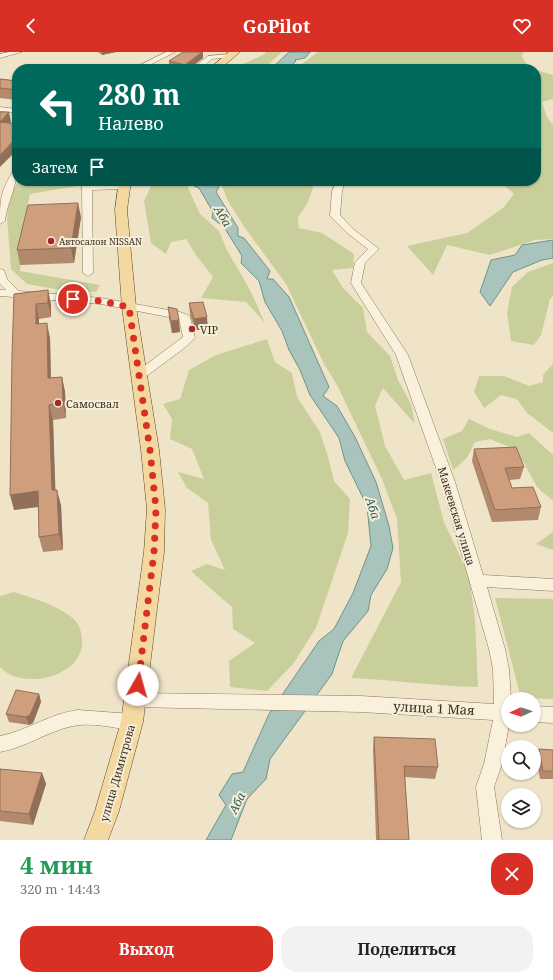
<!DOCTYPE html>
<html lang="ru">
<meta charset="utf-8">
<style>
body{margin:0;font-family:"Noto Serif",serif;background:#f2f2f2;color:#222;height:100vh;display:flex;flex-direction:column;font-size:15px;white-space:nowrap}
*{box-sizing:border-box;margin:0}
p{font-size:13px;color:#767676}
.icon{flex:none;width:22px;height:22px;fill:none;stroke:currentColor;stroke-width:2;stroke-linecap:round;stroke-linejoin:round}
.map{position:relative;height:788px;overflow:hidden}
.drawer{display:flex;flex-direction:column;background:#fff;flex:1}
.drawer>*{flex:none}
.guide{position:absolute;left:12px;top:12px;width:529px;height:122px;border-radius:16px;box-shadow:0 1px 3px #0004;background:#00695c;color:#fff;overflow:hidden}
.needle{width:26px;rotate:267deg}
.tools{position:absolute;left:501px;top:640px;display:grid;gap:8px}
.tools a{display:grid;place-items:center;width:40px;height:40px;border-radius:50%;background:#fff;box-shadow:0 1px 3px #0004;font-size:20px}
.pin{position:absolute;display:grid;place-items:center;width:34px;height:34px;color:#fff;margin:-17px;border:2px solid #fff;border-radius:50%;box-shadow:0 1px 4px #0007}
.me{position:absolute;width:44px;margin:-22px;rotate:7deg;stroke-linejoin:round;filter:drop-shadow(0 0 3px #0008)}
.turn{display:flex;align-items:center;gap:14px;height:84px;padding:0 20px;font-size:18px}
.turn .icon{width:52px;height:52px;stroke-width:2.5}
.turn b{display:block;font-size:28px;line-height:34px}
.then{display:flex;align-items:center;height:38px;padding:0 20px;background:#0003;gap:8px;font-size:15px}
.round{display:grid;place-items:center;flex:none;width:42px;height:42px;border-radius:16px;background:#f2f2f2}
.headline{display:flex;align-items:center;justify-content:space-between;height:68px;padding:0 20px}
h1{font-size:24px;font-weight:700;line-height:30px;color:#1e9e55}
.button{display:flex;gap:8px;margin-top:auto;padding:8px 20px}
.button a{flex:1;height:46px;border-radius:16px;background:#d93025;color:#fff;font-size:16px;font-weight:700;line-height:46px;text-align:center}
.button a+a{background:#f2f2f2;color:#222}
header{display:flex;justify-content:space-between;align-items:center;height:52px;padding:0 20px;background:#d93025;color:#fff;font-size:18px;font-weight:700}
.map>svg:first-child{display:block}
.green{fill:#c9cf9b}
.water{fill:#a9c4bc;stroke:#6f938a}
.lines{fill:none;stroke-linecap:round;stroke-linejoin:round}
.minor-casing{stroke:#8d765c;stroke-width:1}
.major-casing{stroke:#5b4430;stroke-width:1}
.minor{fill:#faf1dc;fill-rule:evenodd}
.major{fill:#f3d9a0;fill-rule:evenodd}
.wall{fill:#b2896c}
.shaded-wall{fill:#916f58}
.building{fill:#cf9f7d;stroke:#916f58}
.route{stroke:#d93025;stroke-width:7;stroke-dasharray:0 12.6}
.poi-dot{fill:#9e2a2b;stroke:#f7eed8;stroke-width:1.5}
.labels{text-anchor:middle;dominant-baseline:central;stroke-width:4;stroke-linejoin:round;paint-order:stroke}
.far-poi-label{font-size:9px;fill:#3d2e20;stroke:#f7eed8;text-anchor:start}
.poi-label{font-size:11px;fill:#3d2e20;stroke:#f7eed8;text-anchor:start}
.street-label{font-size:11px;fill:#3d2e20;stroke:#f7eed8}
.water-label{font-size:12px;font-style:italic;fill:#2f5d5a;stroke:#f7eed8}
.near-street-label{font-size:13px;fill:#3d2e20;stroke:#f7eed8}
</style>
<header><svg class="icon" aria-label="back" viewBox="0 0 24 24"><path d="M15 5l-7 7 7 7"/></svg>GoPilot<svg class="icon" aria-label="heart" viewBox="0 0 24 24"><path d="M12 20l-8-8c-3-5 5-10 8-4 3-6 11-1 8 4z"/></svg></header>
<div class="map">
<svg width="553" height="788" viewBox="0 0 553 788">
<rect width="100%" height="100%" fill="#f0e4c8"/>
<g class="green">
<polygon points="265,0 282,0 263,17 232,17 265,2"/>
<polygon points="318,0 524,0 522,4 528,15 533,17 295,17"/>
<polygon points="536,18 553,23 553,47 542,50 547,65 553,73 553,187 535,188 490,203 447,193 433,223 407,194 467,181 503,156 514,142 499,129 536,129"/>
<polygon points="18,129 60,129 77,134 30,142 24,170 20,219 100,233 96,240 55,237 27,232 11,217 7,166 10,144"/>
<polygon points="152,129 185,129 200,162 219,179 227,198 250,238 265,271 246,250 201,246 213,225 196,203 186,187 171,190 166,202 151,191 144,149 151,134"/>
<path d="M220 129H320L314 133 307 152 298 165 299 176 322 181 354 202 353 216 332 218 343 236 363 256 367 280 390 304 398 328 411 352 415 372 383 336 375 354 385 394 404 428 431 421 444 470 469 523 475 567 478 635C436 634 394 628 351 626L401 530 397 467 382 427 337 333 324 312 286 232 245 176 228 149Z"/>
<polygon points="553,211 553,244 550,247 541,283 534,293 511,289 507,261 512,235 528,220"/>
<polygon points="267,287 275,310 292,321 297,345 320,380 328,405 334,429 350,447 348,481 316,576 293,612 267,639 230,635 229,609 255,591 233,577 232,555 211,537 191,519 207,512 225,518 211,488 208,451 187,436 178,420 204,427 192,397 170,387 172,367 163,352 180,347 189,318 216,303"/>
<polygon points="553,312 553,381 527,361 517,347 501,343 484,356 474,340 479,324 504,324 529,334 543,330 543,323"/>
<polygon points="469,367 490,377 517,385 529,381 553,403 553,449 537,435 524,411 512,396 490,387 475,390 467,406 453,418 443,387 462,379"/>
<polygon points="553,480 553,498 536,492"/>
<path d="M14 540C32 546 54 552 70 564 76 568 80 574 81 581 92 623 24 641 0 615V544Z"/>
<polygon points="495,546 553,547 553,647 521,646"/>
</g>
<g class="water">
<polygon points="289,0 310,0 305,6 295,8 296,9 288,17 271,17"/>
<polygon points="191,129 212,129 219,135 216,140 238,176 238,184 244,186 270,219 267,227 273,227 289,245 329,335 323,344 337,354 355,385 376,430 389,474 393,496 387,517 371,543 368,559 343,589 332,622 270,707 266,727 247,747 231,788 206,788 226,753 219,743 232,722 243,720 269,662 319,589 334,577 353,541 371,494 367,454 345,409 339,386 310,343 300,318 289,298 282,279 265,250 259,229 241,211 242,204 224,175 212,166 213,160 199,136 194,134"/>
<polygon points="553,188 553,206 542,208 513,220 490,254 480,240 491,208 515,203 522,193"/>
</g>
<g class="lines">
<defs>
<g id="minor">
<polygon points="9,0 22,0 0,6 0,2"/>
<polygon points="166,0 175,0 142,17 132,17"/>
<polygon points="229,2 231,3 231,5 212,7 203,15 206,17 196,17 194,15 208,4"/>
<polygon points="0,55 17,57 17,61 0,59"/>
<path d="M17 117C17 135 7 151 5 169L0 172C0 148 0 139 14 118Z"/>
<polygon points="85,129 93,129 93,132 124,131 128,134 124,137 92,138 93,221 88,224 83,221 82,135"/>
<polygon points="337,129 345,129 342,139 340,163 353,177 379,197 365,211 361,231 408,303 455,430 483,523 553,527 553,539 487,535 505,597 509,617 511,647 508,647 509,673 502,712 494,735 502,788 482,788 476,735 484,712 493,668 361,660 136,655 130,653 128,648 130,643 136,641 361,644 494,652 493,617 489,597 441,430 396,303 351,231 355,210 368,197 347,181 330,164 332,139"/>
<polygon points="0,217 4,218 7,227 19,239 101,246 180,260 188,263 190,265 195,286 187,294 144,326 136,326 134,323 136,320 183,285 179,267 101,252 0,244 0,238 6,238 0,232"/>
<polygon points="534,654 553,655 553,671 534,670"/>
<path d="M78 658 132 662 138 664 141 670 138 676 132 678C114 676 91 670 73 674 48 679 27 695 0 700V684C27 679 51 661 78 658Z"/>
</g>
<g id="major">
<polygon points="229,0 240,0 220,17 209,17"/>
<polygon points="119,129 131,129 127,158 136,255 159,398 165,457 164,500 143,670 119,759 108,788 84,788 95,759 121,670 144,500 147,457 141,398 122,255 115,158"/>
</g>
</defs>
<use href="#minor" class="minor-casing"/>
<use href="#major" class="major-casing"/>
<use href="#minor" class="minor"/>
<use href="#major" class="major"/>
</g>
<g class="wall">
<polygon points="98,0 116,0 102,3"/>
<polygon points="203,0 203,6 189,17 175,17 169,16 169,9"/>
<polygon points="0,27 17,29 17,48 0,46"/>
<polygon points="81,165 74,211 20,213 17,198"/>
<polygon points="48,238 51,253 51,265 39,267 39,272 50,286 51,326 62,325 65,340 66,366 53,368 55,438 61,453 63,498 43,500 39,485 39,455 14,458 14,242"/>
<polygon points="189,251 208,277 195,278 190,263"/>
<polygon points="168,255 180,280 172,281 169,267"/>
<polygon points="474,397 524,415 520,427 509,428 512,436 541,455 538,468 492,470 472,409"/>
<polygon points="39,642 41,650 33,671 29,673 9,670 6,662"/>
<polygon points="374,685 438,715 435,727 405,725 409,788 376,788 373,696"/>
<polygon points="539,697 553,698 553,727 540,727 536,705"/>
<polygon points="0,717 42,721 46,732 33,773 0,769"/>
</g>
<g class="shaded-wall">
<polygon points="102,0 116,0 102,3"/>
<polygon points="203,0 203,6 189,17 185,17 185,13"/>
<polygon points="9,60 11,70 2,80 0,70"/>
<polygon points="17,85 17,98 0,115 0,103"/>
<polygon points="78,151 81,165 74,211 71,196"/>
<polygon points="48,238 51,253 51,265 48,251"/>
<polygon points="36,252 39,267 39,287 36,272"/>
<polygon points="207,265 208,277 195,278 194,267"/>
<polygon points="179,268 180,280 172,281 171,269"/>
<polygon points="47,271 50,286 51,341 48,326"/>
<polygon points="62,325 65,340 66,366 63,351"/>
<polygon points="49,353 53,368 56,454 52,438"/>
<polygon points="57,438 61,453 63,498 59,482"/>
<polygon points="38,439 42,454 14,458 10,443"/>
<polygon points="39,642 41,650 33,671 29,673 26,665"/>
<polygon points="42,721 46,732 33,773 29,762"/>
</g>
<g class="building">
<polygon points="183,0 202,0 185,13 169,9"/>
<polygon points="0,27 17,29 17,38 0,36"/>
<polygon points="0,60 9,60 0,70"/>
<polygon points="0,70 17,72 17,85 0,103"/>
<polygon points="78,151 71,196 17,198 28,153"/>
<polygon points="48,238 48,251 36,252 36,272 47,271 48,326 62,325 63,351 49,353 52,438 57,438 59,482 39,485 38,439 10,443 12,303 14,242"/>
<polygon points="203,250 207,265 194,267 189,251"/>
<polygon points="168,255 177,257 179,268 171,269"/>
<polygon points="516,395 524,415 505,416 512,436 533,435 541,455 495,458 474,397"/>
<polygon points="16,638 39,642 30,663 26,665 6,662"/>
<polygon points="374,685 435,687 438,715 404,714 409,788 379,788"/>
<polygon points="539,697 553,698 553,719 543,719"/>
<polygon points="0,717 42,721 29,762 0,759"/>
</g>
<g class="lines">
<polyline class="route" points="73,247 101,249 129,255 150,398 156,457 154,500 138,633"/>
</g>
<g class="poi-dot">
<circle cx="51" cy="189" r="4"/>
<circle cx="192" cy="277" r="4"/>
<circle cx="58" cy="351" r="4"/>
</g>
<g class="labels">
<g class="far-poi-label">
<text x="59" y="189">Автосалон NISSAN</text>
</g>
<g class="poi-label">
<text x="200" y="277">VIP</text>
<text x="66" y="351">Самосвал</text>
</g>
<g class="street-label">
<text transform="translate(457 464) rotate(73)">Макеевская улица</text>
<text transform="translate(117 721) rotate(-74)">улица Димитрова</text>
</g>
<g class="water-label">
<text transform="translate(223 164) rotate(59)">Аба</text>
<text transform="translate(373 456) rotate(71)">Аба</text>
<text transform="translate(237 751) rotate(-64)">Аба</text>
</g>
<g class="near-street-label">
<text transform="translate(434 656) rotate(3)">улица 1 Мая</text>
</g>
</g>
</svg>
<div class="tools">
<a><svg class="needle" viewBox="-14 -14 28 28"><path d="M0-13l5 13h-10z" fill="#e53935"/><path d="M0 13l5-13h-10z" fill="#767676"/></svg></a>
<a><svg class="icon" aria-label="search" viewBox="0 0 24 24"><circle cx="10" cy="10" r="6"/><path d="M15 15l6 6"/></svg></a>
<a><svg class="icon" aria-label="layers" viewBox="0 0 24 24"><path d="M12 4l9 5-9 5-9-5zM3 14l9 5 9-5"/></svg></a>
</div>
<div class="pin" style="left:73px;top:247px;background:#d93025"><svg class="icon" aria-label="arrive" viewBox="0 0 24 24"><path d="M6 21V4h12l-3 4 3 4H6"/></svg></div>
<svg class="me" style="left:138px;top:633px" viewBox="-20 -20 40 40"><circle r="19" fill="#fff"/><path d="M0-13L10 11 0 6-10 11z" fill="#d93025"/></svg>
<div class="guide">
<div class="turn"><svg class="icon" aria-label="left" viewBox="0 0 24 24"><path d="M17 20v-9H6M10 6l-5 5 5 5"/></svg><div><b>280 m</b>Налево</div></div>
<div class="then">Затем<svg class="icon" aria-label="arrive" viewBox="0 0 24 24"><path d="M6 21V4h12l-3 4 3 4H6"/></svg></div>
</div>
</div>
<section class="drawer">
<div class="headline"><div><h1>4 мин</h1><p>320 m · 14:43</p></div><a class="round" style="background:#d93025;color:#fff"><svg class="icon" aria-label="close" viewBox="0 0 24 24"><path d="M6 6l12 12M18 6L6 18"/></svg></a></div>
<div class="button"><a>Выход</a><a>Поделиться</a></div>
</section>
